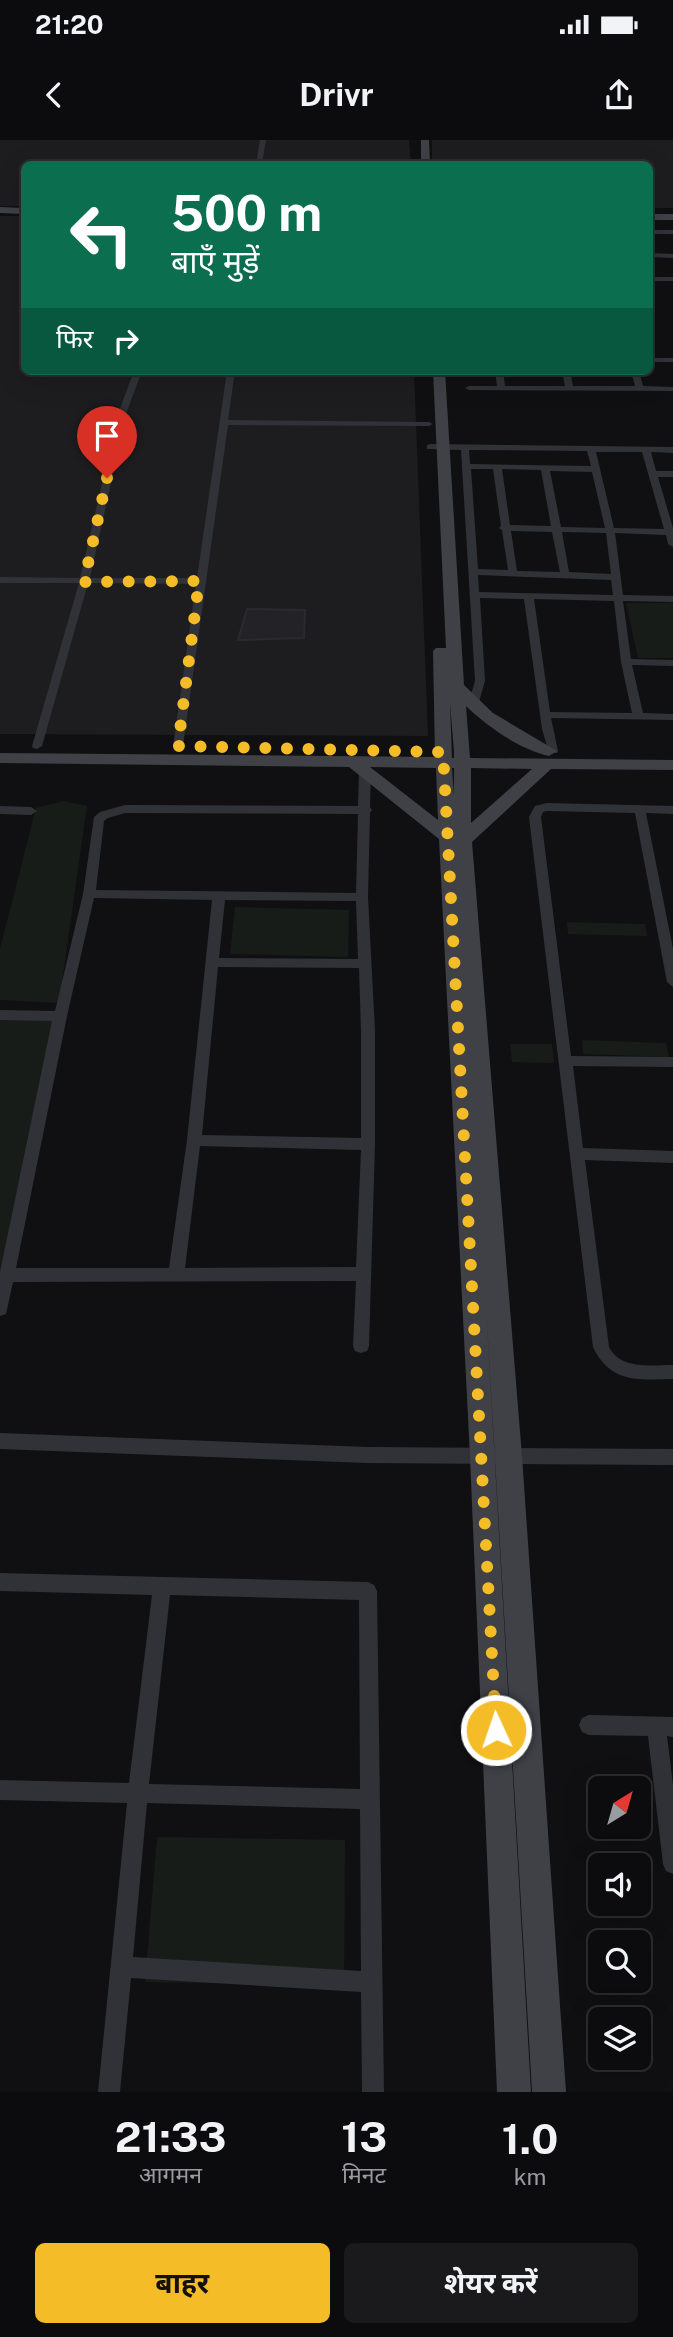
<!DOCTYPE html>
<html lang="hi">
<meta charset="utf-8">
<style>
body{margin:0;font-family:"Public Sans","Noto Sans Devanagari",sans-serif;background:#1a1a1c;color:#f1f3f6;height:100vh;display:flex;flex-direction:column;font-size:26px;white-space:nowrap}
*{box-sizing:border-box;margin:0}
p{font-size:23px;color:#9a9b9e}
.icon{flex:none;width:38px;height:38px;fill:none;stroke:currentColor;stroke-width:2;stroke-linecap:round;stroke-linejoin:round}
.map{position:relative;height:1952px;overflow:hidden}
.details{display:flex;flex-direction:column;background:#0c0c0e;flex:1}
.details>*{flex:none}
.guide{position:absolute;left:21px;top:21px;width:632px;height:214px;border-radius:10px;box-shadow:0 7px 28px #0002,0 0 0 2px #2c2c2e;background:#0b6e4f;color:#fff;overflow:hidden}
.needle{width:46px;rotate:37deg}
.controls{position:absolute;left:588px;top:1636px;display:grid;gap:14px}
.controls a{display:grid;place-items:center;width:63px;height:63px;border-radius:10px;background:#0c0c0e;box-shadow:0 7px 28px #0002,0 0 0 2px #2c2c2e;font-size:35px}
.pin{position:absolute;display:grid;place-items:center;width:60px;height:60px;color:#fff;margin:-72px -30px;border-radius:50% 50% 50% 0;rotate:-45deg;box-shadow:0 0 7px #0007}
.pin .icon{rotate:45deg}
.me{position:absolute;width:77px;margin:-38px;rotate:357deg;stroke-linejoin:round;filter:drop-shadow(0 0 5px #0008)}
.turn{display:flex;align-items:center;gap:24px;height:147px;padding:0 35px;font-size:32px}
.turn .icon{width:91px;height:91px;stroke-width:2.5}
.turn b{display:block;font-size:49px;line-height:60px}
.then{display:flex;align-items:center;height:66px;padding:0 35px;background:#0003;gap:14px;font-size:26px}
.eta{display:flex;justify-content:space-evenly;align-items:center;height:119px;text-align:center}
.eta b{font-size:42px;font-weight:700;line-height:49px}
.button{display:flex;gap:14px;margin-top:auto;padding:14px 35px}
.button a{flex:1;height:80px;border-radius:10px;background:#f4bc26;color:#111;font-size:28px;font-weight:700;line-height:80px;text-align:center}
.button a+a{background:#1a1a1c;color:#f1f3f6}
.status{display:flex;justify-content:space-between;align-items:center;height:49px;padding:0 35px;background:#0c0c0e;direction:ltr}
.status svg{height:19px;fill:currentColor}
header{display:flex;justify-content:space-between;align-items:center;height:91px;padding:0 35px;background:#0c0c0e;font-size:32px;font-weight:700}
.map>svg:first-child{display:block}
.built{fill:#1d1c1f}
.green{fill:#171c18}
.building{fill:#232326;stroke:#2b2a2e;stroke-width:2}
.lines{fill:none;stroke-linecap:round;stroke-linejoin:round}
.street{fill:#313237;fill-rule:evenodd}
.secondary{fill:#3f4147;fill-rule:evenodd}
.route{stroke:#f4bc26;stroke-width:12;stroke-dasharray:0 21.6}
</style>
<div class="status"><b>21:20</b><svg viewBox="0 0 49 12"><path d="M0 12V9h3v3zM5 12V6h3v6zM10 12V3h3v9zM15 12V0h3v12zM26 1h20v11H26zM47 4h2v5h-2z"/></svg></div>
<header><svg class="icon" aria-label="back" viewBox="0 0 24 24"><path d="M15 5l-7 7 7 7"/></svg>Drivr<svg class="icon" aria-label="share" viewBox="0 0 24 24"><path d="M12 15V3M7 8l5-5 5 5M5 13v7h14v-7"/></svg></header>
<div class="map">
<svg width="673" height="1952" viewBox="0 0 673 1952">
<rect width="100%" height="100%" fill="#101012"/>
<g class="built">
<polygon points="0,0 409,0 411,24 24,24 24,66 0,66"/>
<polygon points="432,0 673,0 673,68 649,68 649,24 432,24"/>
<polygon points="0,76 24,76 24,231 414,231 428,596 0,594"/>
</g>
<g class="green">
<polygon points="626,463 673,463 673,518 638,518"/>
<polygon points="63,661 87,666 59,863 0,860 0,809 36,668"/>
<polygon points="235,767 349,770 348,817 230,814"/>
<polygon points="567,782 645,784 647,796 568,794"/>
<polygon points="0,878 57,879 0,1145"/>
<polygon points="582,900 666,903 669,917 583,914"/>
<polygon points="510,904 552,904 554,923 512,922"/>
<polygon points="157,1697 345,1700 344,1845 145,1842"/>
</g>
<polygon class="building" points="247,469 305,470 304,498 238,500"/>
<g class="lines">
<g class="street">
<polygon points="260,0 266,0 262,24 256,24"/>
<rect x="649" y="90" width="24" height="4"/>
<polygon points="649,113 673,114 673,118 649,117"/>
<rect x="649" y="137" width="24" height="4"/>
<rect x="649" y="218" width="24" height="4"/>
<polygon points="134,231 142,231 127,271 90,438 197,438 227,231 235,231 228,280 429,282 433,284 429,286 228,285 183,606 178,609 173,606 196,444 88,443 42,606 37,609 33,608 32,606 79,443 0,443 0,437 80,438 119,271"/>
<polygon points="495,231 503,231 505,246 565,246 562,231 570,231 573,246 635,246 631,231 639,231 643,246 673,247 673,251 469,250 465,248 469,246 497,246"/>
<path d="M430 304 673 307V313L651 312 656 331H673V337H658L673 388V407L668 404 666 395 615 393 623 455 673 456V462L623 461 631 519 673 520V526L632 525 643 573 673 574V580L551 578 558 611 557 613H549L542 589 524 459 480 458 485 541 478 565 477 567H469L468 565 475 541 461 310 427 309V305ZM469 310 587 311 591 326 470 324ZM596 312H642L664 389 614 388ZM471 329H493L501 386 499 388 502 390 508 430 478 429ZM502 329 541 330 551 386 510 385ZM550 331 592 332 605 388 561 387ZM511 391 552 392 560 432 517 431ZM562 392 606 393 611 434 569 432ZM478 435 611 440 613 455 479 452ZM534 459 614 461 621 522 632 573 550 572Z"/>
<path d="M365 629 371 632 370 667 372 670 370 673 368 757 375 891V1004L369 1206 367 1211 361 1213 355 1211 353 1206 356 1141 13 1142 6 1174 0 1176V1132L52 881 0 880V870L55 871 83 754 94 677 100 672 125 665 358 666 359 632ZM125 673 358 674 356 753 96 750 104 681 108 678ZM94 758 212 760 187 1000 169 1128H16L67 876ZM225 760 356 761 358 819 219 818ZM218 827 359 828 361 891V998L202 995ZM200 1006 361 1010 356 1127 185 1128Z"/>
<path d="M547 663 673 666V674L646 673 673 809V847L667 842 635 673 547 671 543 672 541 677 571 916 673 917V927L573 926 583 1008 673 1011V1023L585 1020 609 1207C621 1230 651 1225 673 1225V1239C638 1240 610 1243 593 1207L529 677 535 666Z"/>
<polygon points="0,666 31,667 37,671 31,675 0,674"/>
<polygon points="0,1293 368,1307 673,1309 673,1325 368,1323 0,1309"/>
<path d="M0 1433 368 1442 374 1445 377 1451 384 1952H362L361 1852 131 1838 120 1952H98L127 1663 0 1660V1640L129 1643 152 1455 0 1451ZM170 1455 359 1460 360 1649 149 1644ZM147 1663 360 1669 361 1831 133 1817Z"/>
<polygon points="589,1575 673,1577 673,1597 667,1596 673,1645 673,1734 666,1731 663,1724 648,1596 589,1595 582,1592 579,1585 582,1578"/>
</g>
<g class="secondary">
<polygon points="421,0 429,0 430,24 421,24"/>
<polygon points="0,67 24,68 24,74 0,73"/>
<rect x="649" y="74" width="24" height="6"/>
<path d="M433 231H445L464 545 493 573 557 611 549 616C519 609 488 587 466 566L470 618 673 620V630L551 629 472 702 522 1316 566 1952H532L486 1166 531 1952H497L470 1317 439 699 349 627 0 623V613L435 617 433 511 436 508H446ZM450 563 454 612V618H452ZM370 627 436 628 438 680ZM452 628H454V656ZM471 628 532 629 471 683Z"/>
</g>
</g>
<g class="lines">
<polyline class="route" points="107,338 84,442 199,441 178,606 443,612 496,1590"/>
</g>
</svg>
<div class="controls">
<a><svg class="needle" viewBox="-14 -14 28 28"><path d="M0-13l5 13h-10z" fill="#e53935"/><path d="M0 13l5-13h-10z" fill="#9a9b9e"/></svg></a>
<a><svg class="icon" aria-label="sound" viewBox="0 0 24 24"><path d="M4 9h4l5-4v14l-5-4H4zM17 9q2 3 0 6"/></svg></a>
<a><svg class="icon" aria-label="search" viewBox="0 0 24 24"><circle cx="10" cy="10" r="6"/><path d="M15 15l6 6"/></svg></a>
<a><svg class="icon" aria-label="layers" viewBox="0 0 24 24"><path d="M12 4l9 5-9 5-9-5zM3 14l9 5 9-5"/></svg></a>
</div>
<div class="pin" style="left:107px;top:338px;background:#d93025"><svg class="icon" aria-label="arrive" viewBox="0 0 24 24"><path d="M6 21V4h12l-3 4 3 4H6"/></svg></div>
<svg class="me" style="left:496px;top:1590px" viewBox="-20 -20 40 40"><circle r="17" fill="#f4bc26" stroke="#fff" stroke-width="3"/><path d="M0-11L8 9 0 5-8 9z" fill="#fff"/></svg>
<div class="guide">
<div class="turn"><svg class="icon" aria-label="left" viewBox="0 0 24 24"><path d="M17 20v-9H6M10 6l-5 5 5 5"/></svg><div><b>500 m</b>बाएँ मुड़ें</div></div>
<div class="then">फिर<svg class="icon" aria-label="right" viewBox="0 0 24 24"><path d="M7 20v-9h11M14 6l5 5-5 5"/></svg></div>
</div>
</div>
<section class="details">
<div class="eta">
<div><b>21:33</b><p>आगमन</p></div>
<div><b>13</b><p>मिनट</p></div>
<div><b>1.0</b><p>km</p></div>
</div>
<div class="button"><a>बाहर</a><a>शेयर करें</a></div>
</section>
